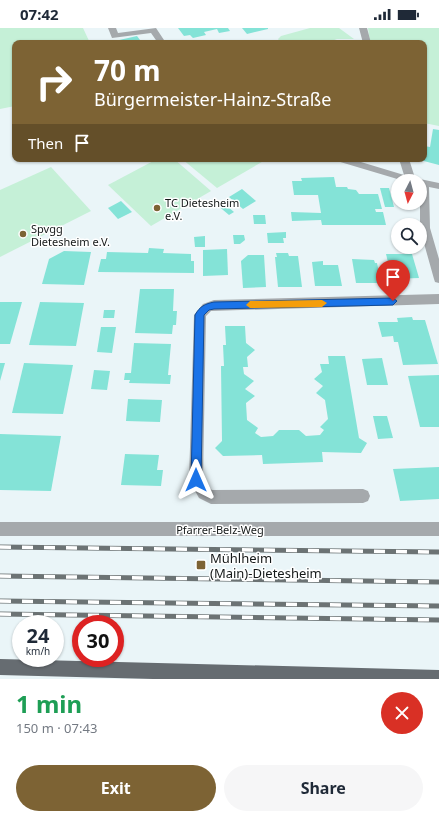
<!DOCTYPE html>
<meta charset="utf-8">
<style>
body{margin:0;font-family:"Noto Sans",sans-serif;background:#f6f6f7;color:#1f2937;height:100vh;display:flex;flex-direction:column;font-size:15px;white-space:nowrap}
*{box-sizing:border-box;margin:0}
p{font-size:13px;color:#747a83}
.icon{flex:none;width:22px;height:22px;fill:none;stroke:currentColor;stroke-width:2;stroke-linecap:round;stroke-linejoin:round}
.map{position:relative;height:651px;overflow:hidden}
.sheet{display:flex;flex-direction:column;background:#fff;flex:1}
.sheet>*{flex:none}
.banner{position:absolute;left:12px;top:12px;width:415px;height:122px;border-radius:8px;box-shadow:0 1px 3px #0004;background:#7d6334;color:#fff;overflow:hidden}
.needle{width:26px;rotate:186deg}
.tools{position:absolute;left:391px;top:146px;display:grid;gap:8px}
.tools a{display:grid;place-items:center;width:36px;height:36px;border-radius:50%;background:#fff;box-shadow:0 1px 3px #0004;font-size:20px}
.speed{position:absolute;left:12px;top:587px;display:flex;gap:8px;font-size:20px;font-weight:700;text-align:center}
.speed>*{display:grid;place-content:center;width:52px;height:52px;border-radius:50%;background:#fff;box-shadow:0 1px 3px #0004;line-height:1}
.speed small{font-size:10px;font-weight:400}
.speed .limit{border:6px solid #d22;background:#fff;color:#111}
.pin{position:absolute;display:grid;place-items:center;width:34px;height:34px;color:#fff;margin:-41px -17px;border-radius:50% 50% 50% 0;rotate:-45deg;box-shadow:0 0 4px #0007}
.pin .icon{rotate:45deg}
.me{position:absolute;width:44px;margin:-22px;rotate:0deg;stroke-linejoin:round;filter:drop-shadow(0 0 3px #0008)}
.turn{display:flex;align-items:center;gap:14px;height:84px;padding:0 16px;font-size:18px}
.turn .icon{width:52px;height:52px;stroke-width:2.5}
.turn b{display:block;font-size:28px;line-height:34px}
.then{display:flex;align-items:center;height:38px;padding:0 16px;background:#0003;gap:8px;font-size:15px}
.round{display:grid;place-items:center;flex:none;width:42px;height:42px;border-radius:21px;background:#f6f6f7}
.head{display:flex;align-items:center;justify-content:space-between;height:68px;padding:0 16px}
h1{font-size:24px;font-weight:700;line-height:30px;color:#1e9e55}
.button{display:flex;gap:8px;margin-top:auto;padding:8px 16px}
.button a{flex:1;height:46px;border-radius:24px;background:#7d6334;color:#fff;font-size:16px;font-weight:700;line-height:46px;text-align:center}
.button a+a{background:#f6f6f7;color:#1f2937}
.status{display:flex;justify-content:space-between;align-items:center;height:28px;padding:0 20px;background:#fff;direction:ltr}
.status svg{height:11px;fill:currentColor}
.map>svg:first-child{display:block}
.green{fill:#c5f0d7}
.building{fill:#84e3d7}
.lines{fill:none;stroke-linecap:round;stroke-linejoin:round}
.minor{fill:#a5a9ac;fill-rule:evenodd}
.major{fill:#666c71;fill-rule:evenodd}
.rail-casing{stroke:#6c7374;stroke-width:5}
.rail{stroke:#fff;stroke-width:3.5;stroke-dasharray:11;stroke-linecap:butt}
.route{fill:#1a73e8;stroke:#114b97}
.slow{fill:#f59e0b}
.poi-dot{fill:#7d6334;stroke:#fff;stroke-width:1.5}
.labels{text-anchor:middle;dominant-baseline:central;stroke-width:3;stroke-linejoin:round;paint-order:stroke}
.poi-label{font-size:11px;fill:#141818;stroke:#fff;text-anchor:start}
.street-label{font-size:11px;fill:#141818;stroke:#fff}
.near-poi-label{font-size:13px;fill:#141818;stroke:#fff;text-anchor:start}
</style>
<div class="status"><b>07:42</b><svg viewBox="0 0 49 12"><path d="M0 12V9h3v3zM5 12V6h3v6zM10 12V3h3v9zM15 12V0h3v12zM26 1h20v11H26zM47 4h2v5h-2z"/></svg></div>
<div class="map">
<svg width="439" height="651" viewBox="0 0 439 651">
<rect width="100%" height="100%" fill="#eaf5f8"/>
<g class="green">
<polygon points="0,0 83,0 90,15 15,15 15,78 0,81"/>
<polygon points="310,0 339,0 354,11 337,11 326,15 281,15 278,11 281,8"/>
<polygon points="368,0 439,0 439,98 424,95 424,15 370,15"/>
<polygon points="157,131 174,131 211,163 151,198 108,157"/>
<polygon points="182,131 267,131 217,160"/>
<polygon points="51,139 91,183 0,229 0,162"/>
</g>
<g class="building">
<polygon points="178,0 228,0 230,3 219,5 217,1 204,4 206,7 193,10 190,7 184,8"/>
<polygon points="242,0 268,0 268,1 247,6"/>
<polygon points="137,8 140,12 143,12 144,15 106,15"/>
<polygon points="433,101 439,102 439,137 420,132 424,131 424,118 430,119"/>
<polygon points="334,149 336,159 347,159 348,161 356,162 359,166 378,166 382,181 375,181 376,184 383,184 386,197 322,197 321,192 292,193 291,184 321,185 318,167 294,167 292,153 302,153 301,150"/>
<polygon points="380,160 389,160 394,179 385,179"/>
<polygon points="242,161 256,173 243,181 229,169"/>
<polygon points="121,173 132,184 118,191 108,180"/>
<polygon points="221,173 234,184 229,187 216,176"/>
<polygon points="253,187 265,187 266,196 254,196"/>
<polygon points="286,204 286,210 283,210 284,215 268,215 267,205"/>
<polygon points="233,207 244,207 245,212 240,216 234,216"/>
<polygon points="205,208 205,219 195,219 194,209"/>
<polygon points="149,220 164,221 163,225 191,226 191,233 194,233 194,245 98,244 101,231 106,231 107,224 148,225"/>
<polygon points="227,221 228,247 203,248 203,222"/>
<polygon points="64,223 91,224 84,257 42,256 49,231"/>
<polygon points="276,225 288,225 289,228 298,228 302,259 278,259 275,229 277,229"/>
<polygon points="386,226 412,226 419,250 392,251"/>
<polygon points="248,227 264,227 266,259 243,260 241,233"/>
<polygon points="352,231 374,232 375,235 377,235 381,255 356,255"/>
<polygon points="323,233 323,237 338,237 342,258 315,258 312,234"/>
<polygon points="140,261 174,261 173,283 177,283 176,297 173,297 172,306 135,305"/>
<polygon points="0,274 22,274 10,316 0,316"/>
<polygon points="40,274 84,275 76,318 29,317"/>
<polygon points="104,282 115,282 114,290 103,290"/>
<polygon points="412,289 413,292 425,292 438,336 403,337 398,314 394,314 393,308 382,309 378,294 398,294 397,290"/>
<polygon points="225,298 245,298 246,315 255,322 247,329 248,339 243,339 244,346 254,353 245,361 255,368 246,375 247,392 258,400 255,405 261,409 273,408 279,402 299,402 306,408 320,407 324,402 320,399 328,391 325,372 316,365 323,358 314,351 322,344 320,336 329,336 328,328 345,328 359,410 367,415 361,425 322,424 323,434 263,436 262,427 223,428 215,420 222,413 221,338 224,338 223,317 226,317"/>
<polygon points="101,299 116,299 112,325 97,324"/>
<polygon points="134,315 171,316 168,347 171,347 170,356 129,355 130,352 124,352 125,345 131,345"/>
<polygon points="382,330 388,357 367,357 362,331"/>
<polygon points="0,335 5,335 0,353"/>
<polygon points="24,335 73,337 63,386 12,385"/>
<polygon points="94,342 110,343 107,362 91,361"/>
<polygon points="439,347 439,399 420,399 408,348"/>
<polygon points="128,371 162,372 160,394 126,393"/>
<polygon points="373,388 387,388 393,410 378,411"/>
<polygon points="0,406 61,408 51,463 0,462"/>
<polygon points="125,426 159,427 157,442 163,442 161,458 121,457"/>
<polygon points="439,439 439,471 400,473 393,441"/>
</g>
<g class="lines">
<g class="minor">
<polygon points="108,0 116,0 118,5 156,0 166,15 158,15 151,5 112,10"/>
<polygon points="359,0 367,0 371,15 363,15"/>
<polygon points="335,131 351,131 404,147 399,131 409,131 415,150 439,155 439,161 429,159 430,200 439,231 439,255 435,254 434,251 420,201 420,153 404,153 337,133"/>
<polygon points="439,266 439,276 211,283 206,288 203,450 209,460 212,462 363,461 368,463 370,468 368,473 363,475 211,476 199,470 189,452 194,287 203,276 214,272"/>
<rect x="0" y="494" width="439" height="14"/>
</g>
<polygon class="major" points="0,631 439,642 439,651 153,651 0,647"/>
<defs>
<g id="rail">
<polyline points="0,519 439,524"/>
<polyline points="0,548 439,554"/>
<polyline points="0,573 439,578"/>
<polyline points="0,586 439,592"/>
</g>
</defs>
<use href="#rail" class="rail-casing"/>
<use href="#rail" class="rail"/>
</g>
<path class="route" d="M393 270 397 273 393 277 214 281 209 282 204 287 201 452 200 456 196 458 192 456 191 452 195 287C200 278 205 276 214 274Z"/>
<polygon class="slow" points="322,272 327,275 322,279 250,280 246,277 250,273"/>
<g class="poi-dot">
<circle cx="157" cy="180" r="4"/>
<circle cx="23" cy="206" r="4"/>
<rect x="196" y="532" width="10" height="10" rx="2"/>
</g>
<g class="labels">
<g class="poi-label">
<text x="165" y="174">TC Dietesheim<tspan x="165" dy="13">e.V.</tspan></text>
<text x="31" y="200">Spvgg<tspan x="31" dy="13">Dietesheim e.V.</tspan></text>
</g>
<g class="street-label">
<text x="220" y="501">Pfarrer-Belz-Weg</text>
</g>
<g class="near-poi-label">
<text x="210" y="530">Mühlheim<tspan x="210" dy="15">(Main)-Dietesheim</tspan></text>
</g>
</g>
</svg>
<div class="tools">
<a><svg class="needle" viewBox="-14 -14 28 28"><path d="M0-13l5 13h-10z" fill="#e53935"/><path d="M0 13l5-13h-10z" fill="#747a83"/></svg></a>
<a><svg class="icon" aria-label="search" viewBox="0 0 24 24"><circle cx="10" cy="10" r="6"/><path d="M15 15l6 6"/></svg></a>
</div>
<div class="speed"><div>24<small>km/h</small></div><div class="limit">30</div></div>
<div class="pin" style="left:393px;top:273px;background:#d93025"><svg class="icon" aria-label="arrive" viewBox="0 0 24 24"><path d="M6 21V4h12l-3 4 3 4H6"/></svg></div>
<svg class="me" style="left:196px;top:452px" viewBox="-20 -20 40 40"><path d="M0-17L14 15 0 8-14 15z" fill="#1a73e8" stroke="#fff" stroke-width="4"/></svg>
<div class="banner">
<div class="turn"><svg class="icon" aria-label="right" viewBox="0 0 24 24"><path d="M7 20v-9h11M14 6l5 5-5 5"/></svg><div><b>70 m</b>Bürgermeister-Hainz-Straße</div></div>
<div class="then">Then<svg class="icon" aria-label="arrive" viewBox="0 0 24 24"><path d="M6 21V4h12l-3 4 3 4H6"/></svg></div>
</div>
</div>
<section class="sheet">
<div class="head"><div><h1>1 min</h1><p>150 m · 07:43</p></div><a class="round" style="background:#d93025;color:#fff"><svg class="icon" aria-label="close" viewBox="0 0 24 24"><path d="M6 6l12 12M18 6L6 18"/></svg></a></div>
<div class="button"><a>Exit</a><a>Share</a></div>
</section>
